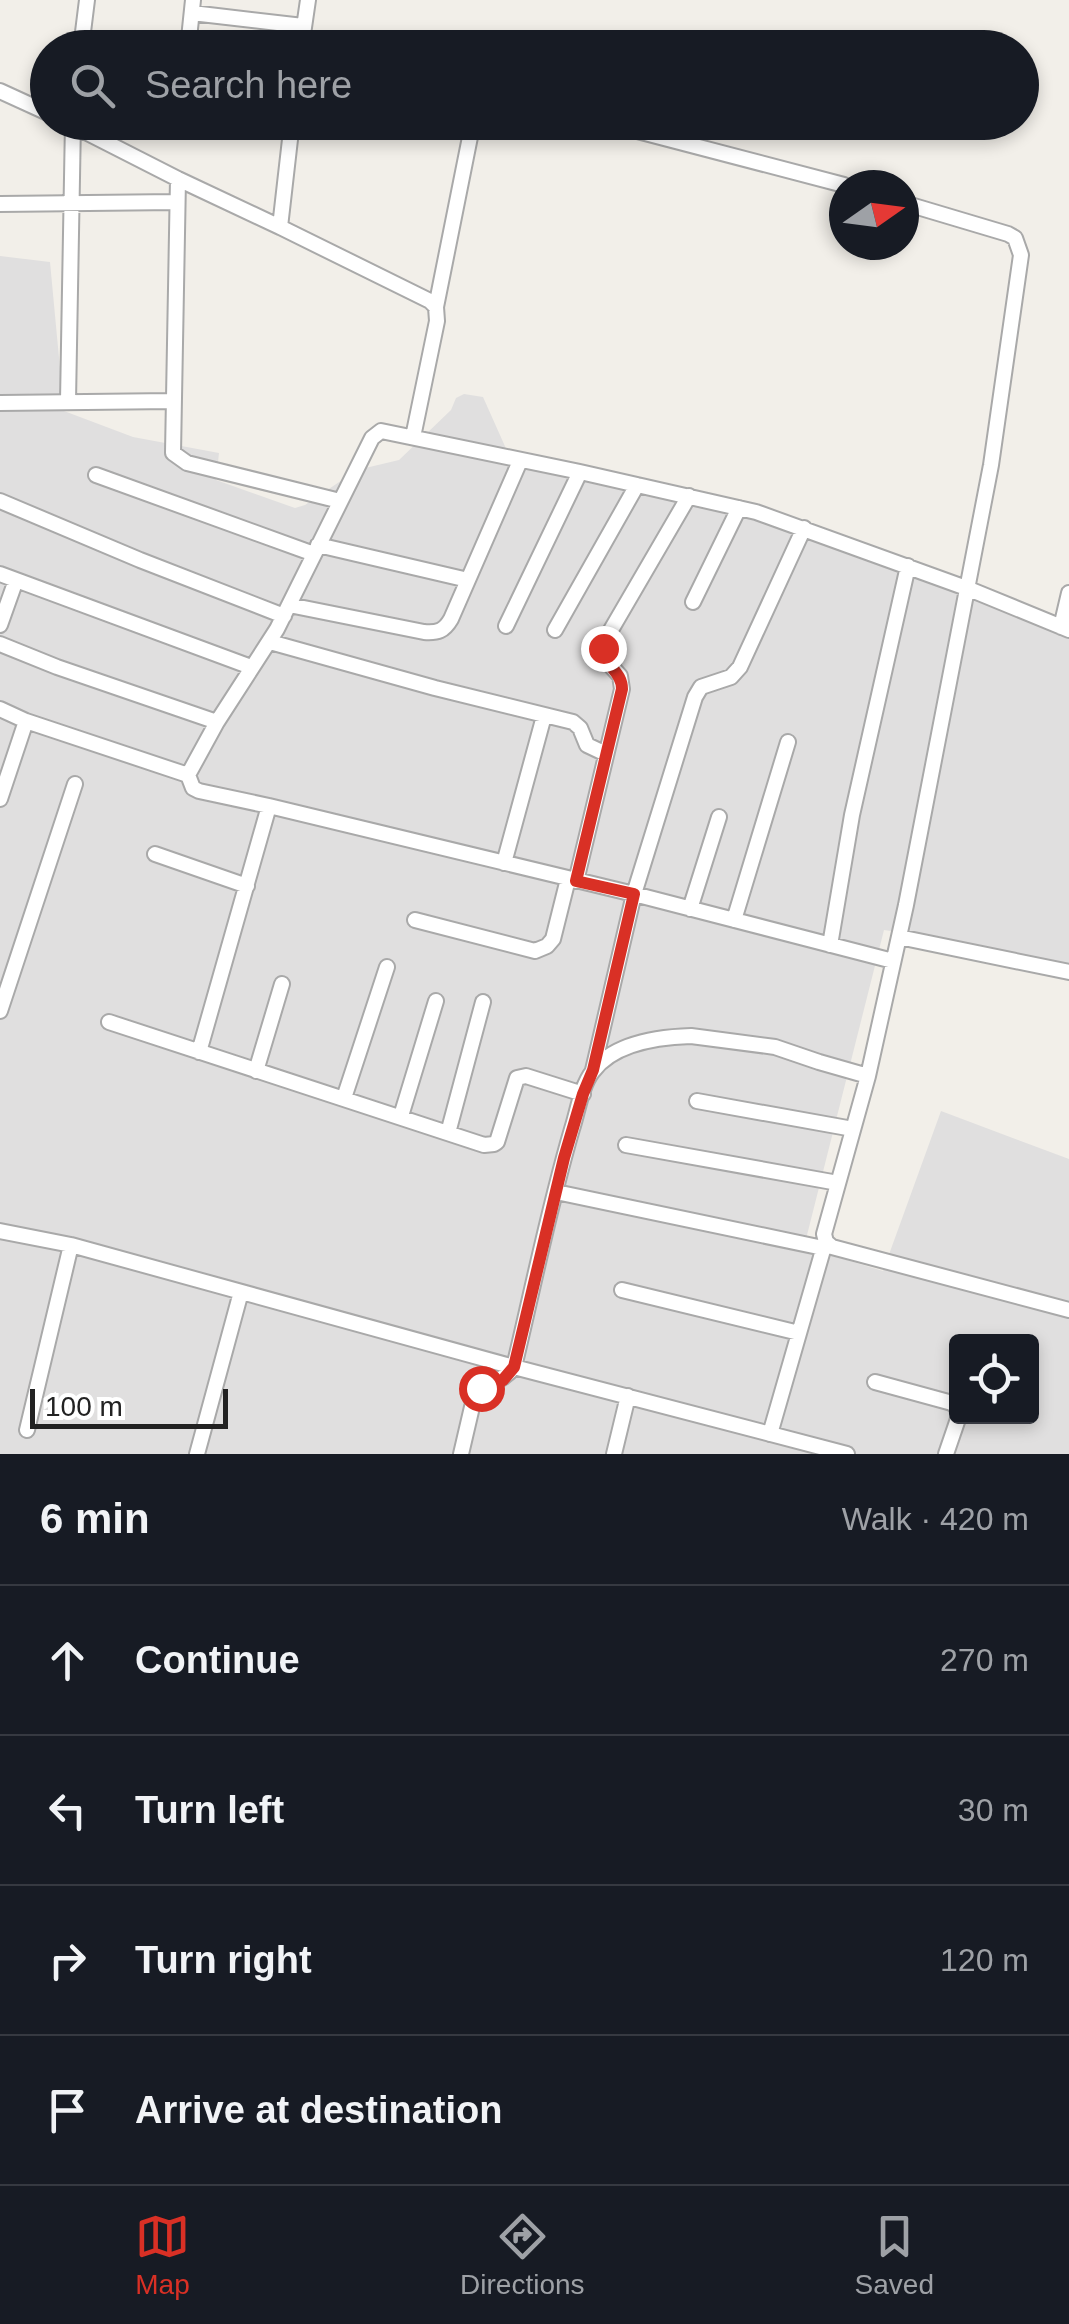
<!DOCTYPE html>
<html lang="en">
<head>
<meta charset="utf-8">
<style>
	body { margin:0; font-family:Helvetica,sans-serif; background:#20242c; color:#f1f3f6 }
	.controls { position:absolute; right:30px; bottom:30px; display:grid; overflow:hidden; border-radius:10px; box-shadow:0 5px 15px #0003 }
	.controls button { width:90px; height:90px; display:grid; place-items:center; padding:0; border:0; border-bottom:2px solid #363941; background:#171b24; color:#f1f3f6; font:50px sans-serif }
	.compass { position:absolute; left:829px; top:170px; width:90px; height:90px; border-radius:50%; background:#171b24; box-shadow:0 5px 15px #0003; rotate:76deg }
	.scale { position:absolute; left:30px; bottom:25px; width:198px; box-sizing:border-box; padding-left:10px; border:5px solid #222; border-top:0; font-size:28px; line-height:35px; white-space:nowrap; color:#222; -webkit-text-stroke:8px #fff; paint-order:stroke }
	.stop { position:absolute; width:30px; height:30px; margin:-22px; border:8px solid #d93025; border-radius:50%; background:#fff }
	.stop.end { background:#d93025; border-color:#fff; box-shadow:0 2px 10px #0008 }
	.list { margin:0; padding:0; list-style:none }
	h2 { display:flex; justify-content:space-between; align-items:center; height:130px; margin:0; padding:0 40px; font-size:42px }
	h2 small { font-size:32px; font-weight:400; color:#9ea1a6 }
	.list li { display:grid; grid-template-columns:65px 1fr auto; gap:30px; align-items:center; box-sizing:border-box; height:150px; padding:0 40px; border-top:2px solid #363941 }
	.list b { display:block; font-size:38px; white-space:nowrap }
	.list em { font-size:32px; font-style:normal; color:#9ea1a6 }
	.icon { flex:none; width:55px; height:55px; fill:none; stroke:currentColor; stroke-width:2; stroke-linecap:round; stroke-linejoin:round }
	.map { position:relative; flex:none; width:1069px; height:1454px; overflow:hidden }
	.search { position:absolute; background:#171b24; box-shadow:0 5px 15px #0003; left:30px; right:30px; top:30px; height:110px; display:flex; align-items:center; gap:25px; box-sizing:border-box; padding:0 35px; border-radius:55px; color:#9ea1a6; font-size:38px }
	.sheet { height:730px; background:#171b24 }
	nav { display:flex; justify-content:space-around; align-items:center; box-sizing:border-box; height:140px; border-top:2px solid #363941; background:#171b24; font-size:28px; color:#9ea1a6 }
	nav a { display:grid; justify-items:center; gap:5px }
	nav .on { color:#d93025 }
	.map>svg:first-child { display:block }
	.residential { fill:#e0dfdf; fill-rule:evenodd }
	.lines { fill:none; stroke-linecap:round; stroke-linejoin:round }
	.minor-casing { stroke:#a9a9a9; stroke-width:18 }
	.minor { stroke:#fff; stroke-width:14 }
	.route { stroke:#d93025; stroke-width:12 }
</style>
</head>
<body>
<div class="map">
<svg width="1069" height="1454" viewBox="0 0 1069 1454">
	<rect width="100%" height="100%" fill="#f2efe9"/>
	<path class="residential" d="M0 256 50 262 64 411 133 437 219 453 216 480 295 508 305 505 357 470 399 460 451 410 456 398 464 394 483 397 508 453 755 506 1069 627V966L940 938 884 930 804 1247 883 1271 941 1111 1069 1159V1454H0ZM956 1342H1032V1416H956Z"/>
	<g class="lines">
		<g class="minor-casing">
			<path id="minor" d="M192 13 303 26
				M81 48 87 0
				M188 48 193 0
				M301 48 308 0
				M0 91 48 113
				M292 122 280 227 430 301 436 307 437 321 413 437
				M603 122 844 185
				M68 123 178 179 280 227
				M178 179 173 453 187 463 340 501
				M904 203 1008 234 1015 238 1021 255 991 465 906 905 868 1076 824 1234 826 1242 832 1247 1069 1310
				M0 204 176 202
				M436 307 473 122
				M68 401 73 122
				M0 403 172 401
				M96 475 314 554
				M0 501 140 560 284 616
				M318 545 468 580
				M0 574 251 667
				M693 602 739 508
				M289 605 424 632C438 633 444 631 451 619L520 461
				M0 625 16 580
				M506 626 580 472
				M1061 627 1069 593
				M555 630 637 485
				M270 642 435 688 573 722 580 728 587 745 606 754
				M0 644 57 667 217 722
				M0 709 26 721 188 775
				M0 799 26 721
				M155 854 247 886
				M504 863 544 716
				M576 881 622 689 620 676 604 658V642L689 496
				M690 909 719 817
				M415 920 535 951 547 946 553 939 568 879
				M734 920 788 742
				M899 937 1069 972
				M830 945 852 815 908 566
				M893 961 634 894 269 806 199 791 193 788 188 775 217 722 277 629 372 438 381 431 580 472 756 512 969 589 1069 630
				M0 1011 75 784
				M109 1022 484 1145 494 1144 497 1142 517 1078 526 1076 583 1094
				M199 1052 269 806
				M593 1070 634 894 695 697 701 687 731 677 740 667 804 528
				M256 1071 282 984
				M344 1098 387 967
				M697 1101 853 1129
				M401 1116 436 1001
				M448 1133 483 1002
				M626 1145 838 1183
				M556 1192 823 1248
				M0 1231 71 1245 514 1367 847 1454
				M622 1290 799 1333
				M875 1382 952 1403 956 1407
				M27 1430 71 1245
				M770 1434 825 1243
				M197 1454 241 1292
				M461 1454 475 1394C487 1381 501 1384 514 1367 533 1288 549 1207 572 1129 578 1111 581 1086 593 1071 614 1043 659 1037 691 1036L775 1047 819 1062 868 1076
				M614 1454 628 1396
				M946 1454 959 1416"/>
		</g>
		<use href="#minor" class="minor"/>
	</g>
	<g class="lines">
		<path class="route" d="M481 1388 503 1380 514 1367 564 1158 583 1094 593 1070 634 894 576 881 622 689C622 671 604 666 603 648"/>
	</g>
</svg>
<div class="controls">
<button><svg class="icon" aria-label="locate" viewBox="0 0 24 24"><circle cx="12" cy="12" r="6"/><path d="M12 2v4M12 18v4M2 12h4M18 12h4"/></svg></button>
</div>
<svg class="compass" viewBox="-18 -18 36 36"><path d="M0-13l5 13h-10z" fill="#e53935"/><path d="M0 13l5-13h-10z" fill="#9ea1a6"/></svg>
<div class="scale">100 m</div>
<div class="stop" style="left:481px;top:1388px"></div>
<div class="stop end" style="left:603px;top:648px"></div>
<div class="search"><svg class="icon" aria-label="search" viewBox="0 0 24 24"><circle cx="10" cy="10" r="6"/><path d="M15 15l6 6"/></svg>Search here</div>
</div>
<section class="sheet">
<h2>6 min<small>Walk · 420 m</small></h2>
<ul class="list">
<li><svg class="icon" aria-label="ahead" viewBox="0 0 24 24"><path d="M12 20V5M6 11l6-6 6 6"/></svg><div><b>Continue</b></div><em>270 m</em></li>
<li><svg class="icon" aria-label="left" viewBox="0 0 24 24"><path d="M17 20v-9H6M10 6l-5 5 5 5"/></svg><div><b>Turn left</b></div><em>30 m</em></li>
<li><svg class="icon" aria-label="right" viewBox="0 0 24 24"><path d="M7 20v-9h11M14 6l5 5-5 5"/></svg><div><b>Turn right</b></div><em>120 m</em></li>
<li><svg class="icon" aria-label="arrive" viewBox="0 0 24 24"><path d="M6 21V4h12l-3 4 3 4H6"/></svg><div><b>Arrive at destination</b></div></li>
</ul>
</section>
<nav>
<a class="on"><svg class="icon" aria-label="map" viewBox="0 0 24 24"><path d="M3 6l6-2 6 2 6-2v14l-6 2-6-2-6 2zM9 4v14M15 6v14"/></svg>Map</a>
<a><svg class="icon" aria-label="directions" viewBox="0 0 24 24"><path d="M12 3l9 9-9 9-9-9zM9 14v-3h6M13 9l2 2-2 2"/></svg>Directions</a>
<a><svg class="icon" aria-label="saved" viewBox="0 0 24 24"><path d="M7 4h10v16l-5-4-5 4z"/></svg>Saved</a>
</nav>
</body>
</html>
